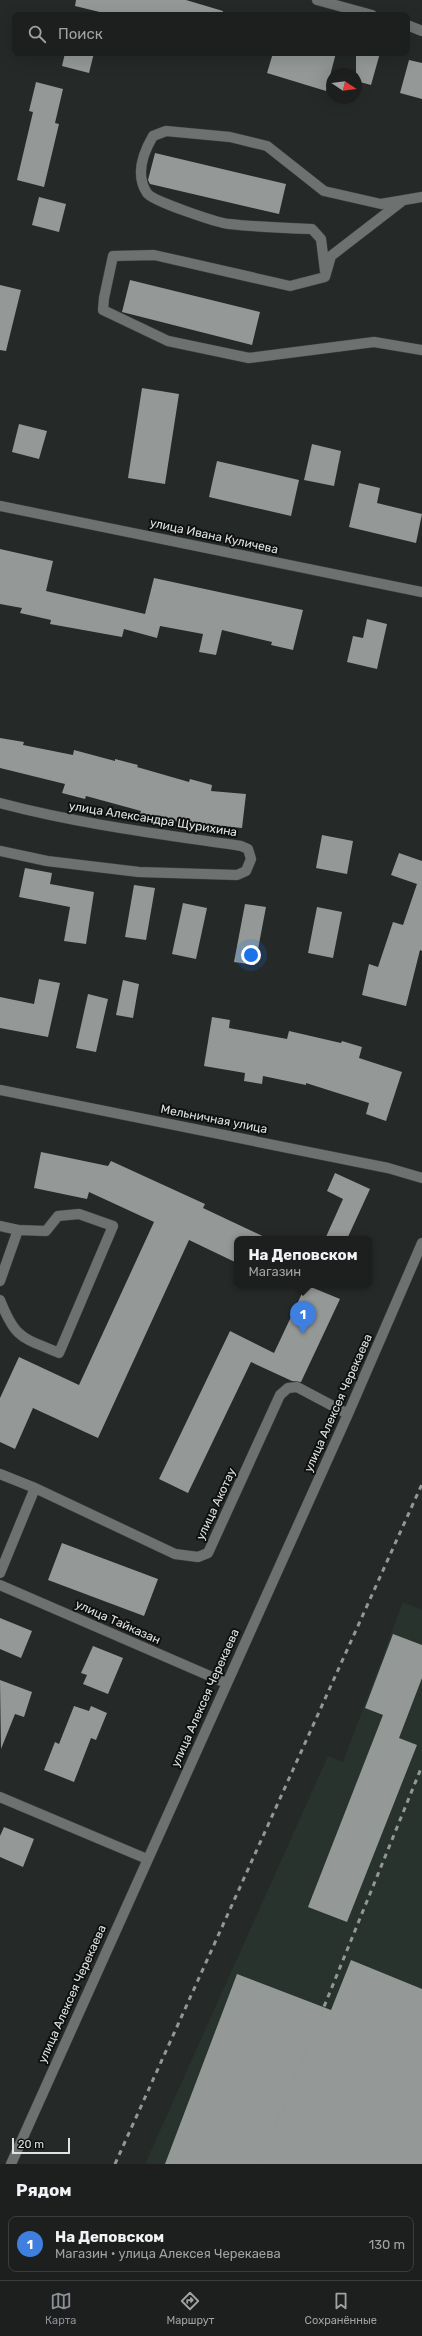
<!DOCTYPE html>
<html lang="ru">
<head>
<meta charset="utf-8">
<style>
	body { margin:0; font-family:Rubik,sans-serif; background:#292c2a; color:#f1f3f6 }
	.compass { position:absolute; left:326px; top:68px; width:36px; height:36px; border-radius:50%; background:#1c1f1d; box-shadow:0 4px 16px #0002; rotate:103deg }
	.scale { position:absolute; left:12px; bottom:10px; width:58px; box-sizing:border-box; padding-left:4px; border:2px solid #e0e3e2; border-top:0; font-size:11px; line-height:14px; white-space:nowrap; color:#e0e3e2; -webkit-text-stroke:3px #0f1110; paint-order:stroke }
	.you { position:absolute; left:251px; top:955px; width:14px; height:14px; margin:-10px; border:3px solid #fff; border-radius:50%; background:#1a73e8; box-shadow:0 0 0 6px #1a73e833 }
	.badge { display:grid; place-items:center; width:26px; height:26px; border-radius:50%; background:#8c9099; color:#fff; font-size:13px; font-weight:700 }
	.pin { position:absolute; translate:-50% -33px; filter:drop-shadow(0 1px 2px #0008) }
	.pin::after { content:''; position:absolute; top:21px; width:14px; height:12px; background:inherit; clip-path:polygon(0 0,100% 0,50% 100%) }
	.popup { position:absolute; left:234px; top:1236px; width:138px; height:52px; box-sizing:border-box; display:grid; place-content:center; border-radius:8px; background:#1c1f1d; filter:drop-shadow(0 1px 3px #0005); font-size:13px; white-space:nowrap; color:#a0a2a4 }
	.popup b { font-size:15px; color:#f1f3f6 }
	.popup::after { content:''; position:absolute; left:50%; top:100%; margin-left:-8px; border:8px solid transparent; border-top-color:#1c1f1d }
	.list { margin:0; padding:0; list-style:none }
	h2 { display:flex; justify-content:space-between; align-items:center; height:52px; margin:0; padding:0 16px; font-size:17px }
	h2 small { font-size:13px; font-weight:400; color:#a0a2a4 }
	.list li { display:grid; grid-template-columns:26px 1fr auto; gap:12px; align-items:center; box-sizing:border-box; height:56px; margin:0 8px 8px; padding:0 8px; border:1px solid #3a3d3b; border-radius:8px }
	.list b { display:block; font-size:15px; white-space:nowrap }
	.list p { margin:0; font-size:13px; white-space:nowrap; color:#a0a2a4 }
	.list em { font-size:13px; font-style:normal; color:#a0a2a4 }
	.icon { flex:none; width:22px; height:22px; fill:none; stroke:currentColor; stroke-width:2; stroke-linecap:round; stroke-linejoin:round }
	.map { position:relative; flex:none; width:422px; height:2164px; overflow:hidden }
	.search { position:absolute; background:#1c1f1d; box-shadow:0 4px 16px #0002; left:12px; right:12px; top:12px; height:44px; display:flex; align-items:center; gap:10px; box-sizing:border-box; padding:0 14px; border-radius:8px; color:#a0a2a4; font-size:15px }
	.sheet { height:116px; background:#1c1f1d }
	nav { display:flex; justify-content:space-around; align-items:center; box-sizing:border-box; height:56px; border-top:1px solid #3a3d3b; background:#1c1f1d; font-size:11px; color:#a0a2a4 }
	nav a { display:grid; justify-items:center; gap:2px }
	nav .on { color:#8c9099 }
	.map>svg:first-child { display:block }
	.built { fill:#28332e }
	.building { fill:#949997 }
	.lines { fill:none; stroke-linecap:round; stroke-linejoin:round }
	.minor-casing { stroke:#404442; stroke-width:11 }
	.minor { stroke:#6d7270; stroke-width:10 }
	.rail { stroke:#939795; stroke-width:3; stroke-dasharray:5 5; stroke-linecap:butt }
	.labels { text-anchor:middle; stroke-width:4; stroke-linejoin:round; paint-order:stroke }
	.street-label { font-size:12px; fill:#e0e3e2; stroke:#0f1110 }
</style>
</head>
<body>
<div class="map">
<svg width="422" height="2164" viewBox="0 0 422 2164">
	<rect width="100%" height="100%" fill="#252927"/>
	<path class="built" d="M403 1602 422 1610V2164H145L328 1756 343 1762Z"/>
	<path class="building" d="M76 0H186L223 11 222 15H112L75 6Z
		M65 53H94L89 73 62 66Z
		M273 53H336L326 91 267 73Z
		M356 53H380L371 85 356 81Z
		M409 60 422 63V99L400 93Z
		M36 82 63 89 55 123 59 124 44 187 17 180 33 112 29 111Z
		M155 153 286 184 279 214 150 184 148 180Z
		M39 197 66 204 59 232 32 225Z
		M130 280 260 312 252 345 122 312Z
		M0 285 21 290 6 351 0 350Z
		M142 388 179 394 165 484 128 478Z
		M19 424 47 431 39 459 12 452Z
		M312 444 341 451 334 486 304 480Z
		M217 461 299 480 291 516 209 497Z
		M359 483 380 488 377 503 422 514 416 543 349 527Z
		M0 549 53 561 46 591 145 614 154 578 303 610 293 650 271 645 272 642 222 630 216 655 199 652 203 634 160 626 157 638 124 629 122 637 50 624 51 620 20 613 22 608 0 604Z
		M367 619 387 624 377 669 347 662 353 636 363 638Z
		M0 738 24 742 23 745 73 755 74 750 115 761V759L138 765 137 767 189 782 190 779 212 785 211 791 246 794 242 828 202 824 201 828 164 818 163 820 140 814 141 811 86 796 85 799 62 793 65 784 0 768Z
		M322 835 353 841 347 874 316 868Z
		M399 853 422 861V951L420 950 406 1006 362 995 369 964 378 967 393 922 403 925 417 884 391 875Z
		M25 868 52 873 50 884 94 892 86 944 64 941 70 907 19 897Z
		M134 885 155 888 146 940 125 937Z
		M183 903 207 908 196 959 172 954Z
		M245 904 266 907 255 965 234 962Z
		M317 907 342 912 333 958 308 953Z
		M39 979 60 983 48 1037 0 1028V997L34 1004Z
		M123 980 139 984 133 1018 116 1015Z
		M88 994 108 999 96 1052 76 1048Z
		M212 1017 230 1020 229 1028 287 1039 289 1031 341 1043 342 1041 362 1047 359 1058 402 1072 386 1121 366 1114 369 1103 306 1083V1085L263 1076 262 1084 244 1081 245 1073 204 1066Z
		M41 1152 108 1166 111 1161 205 1204 203 1208 269 1239H237V1263L189 1240 98 1438 33 1408 15 1449 0 1442V1398L19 1357 79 1385 154 1222 89 1192 87 1199 34 1188Z
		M335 1173 370 1189 347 1239H325L343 1199 327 1191Z
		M306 1285 340 1299 301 1382 292 1381 251 1362 188 1493 159 1479 230 1331 274 1353Z
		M62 1543 158 1579 144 1616 48 1580Z
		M0 1618 32 1631 21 1658 0 1649Z
		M393 1634 422 1645V1678L399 1738 417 1745 347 1922 308 1907 383 1715 365 1708Z
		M93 1646 123 1658 108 1694 83 1684 87 1675 81 1673Z
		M0 1680 32 1692 24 1717 15 1714 1 1749Z
		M74 1706 89 1711 91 1706 107 1713 96 1740 91 1738 74 1782 44 1770 55 1742 59 1744Z
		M4 1827 34 1839 23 1867 0 1857V1836Z
		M351 1960 422 1989V2164H165L237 1974 331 2010Z"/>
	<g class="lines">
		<g class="minor-casing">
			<path id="minor" d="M317 0 372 15
				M407 25 422 31
				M401 202 331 256 325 277 290 286 154 255 113 256 104 298 103 310 168 341 249 358 374 342 422 350
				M325 271 321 239 312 229C285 228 257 227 229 224 218 223 152 201 147 193 135 175 143 153 153 136L166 131 230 137 267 146 324 191 381 204 422 197
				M0 506 422 592
				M0 803C79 824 160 834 241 846L248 849 251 859 246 871 237 875 139 872 47 861 0 851
				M0 1090 388 1168 422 1178
				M0 1226 18 1230 46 1231 58 1216 79 1214 113 1226 59 1353C22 1337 16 1340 0 1300
				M0 1281 18 1230
				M0 1474 35 1488 175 1554 198 1557 208 1553 280 1395 288 1388 297 1387 348 1414
				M0 1573 35 1488
				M0 1585 226 1683
				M0 1797 147 1859
				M11 2164 348 1414 422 1243"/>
		</g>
		<use href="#minor" class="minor"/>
		<path class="rail" d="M115 2164 422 1484
			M260 2164 422 1766"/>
	</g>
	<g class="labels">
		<g class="street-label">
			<text transform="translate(214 536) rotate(12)" y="4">улица Ивана Куличева</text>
			<text transform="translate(153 819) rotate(9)" y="4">улица Александра Щурихина</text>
			<text transform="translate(214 1119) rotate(11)" y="4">Мельничная улица</text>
			<text transform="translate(338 1403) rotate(-66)" y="4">улица Алексея Черекаева</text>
			<text transform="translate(216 1504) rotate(-65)" y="4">улица Акотау</text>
			<text transform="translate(118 1622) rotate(24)" y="4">улица Тайказан</text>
			<text transform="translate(205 1698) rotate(-66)" y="4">улица Алексея Черекаева</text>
			<text transform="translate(72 1994) rotate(-66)" y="4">улица Алексея Черекаева</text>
		</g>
	</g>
</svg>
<svg class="compass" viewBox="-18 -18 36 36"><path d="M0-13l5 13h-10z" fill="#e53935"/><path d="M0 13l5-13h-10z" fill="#a0a2a4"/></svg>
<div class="scale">20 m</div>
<div class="you"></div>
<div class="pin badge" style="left:303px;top:1334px;background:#3f7fe0">1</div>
<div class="popup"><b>На Деповском</b>Магазин</div>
<div class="search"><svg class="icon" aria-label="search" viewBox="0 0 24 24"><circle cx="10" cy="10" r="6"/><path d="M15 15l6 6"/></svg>Поиск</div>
</div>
<section class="sheet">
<h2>Рядом<small></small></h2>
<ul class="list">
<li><span class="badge" style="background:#3f7fe0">1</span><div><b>На Деповском</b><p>Магазин · улица Алексея Черекаева</p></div><em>130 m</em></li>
</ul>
</section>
<nav>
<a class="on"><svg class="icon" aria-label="map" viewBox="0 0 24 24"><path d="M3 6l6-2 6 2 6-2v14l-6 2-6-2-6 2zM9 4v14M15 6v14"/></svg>Карта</a>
<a><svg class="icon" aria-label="directions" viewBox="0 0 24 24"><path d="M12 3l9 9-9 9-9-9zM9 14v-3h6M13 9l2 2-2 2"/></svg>Маршрут</a>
<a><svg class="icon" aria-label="saved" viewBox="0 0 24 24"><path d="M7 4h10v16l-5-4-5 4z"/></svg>Сохранённые</a>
</nav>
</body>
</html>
